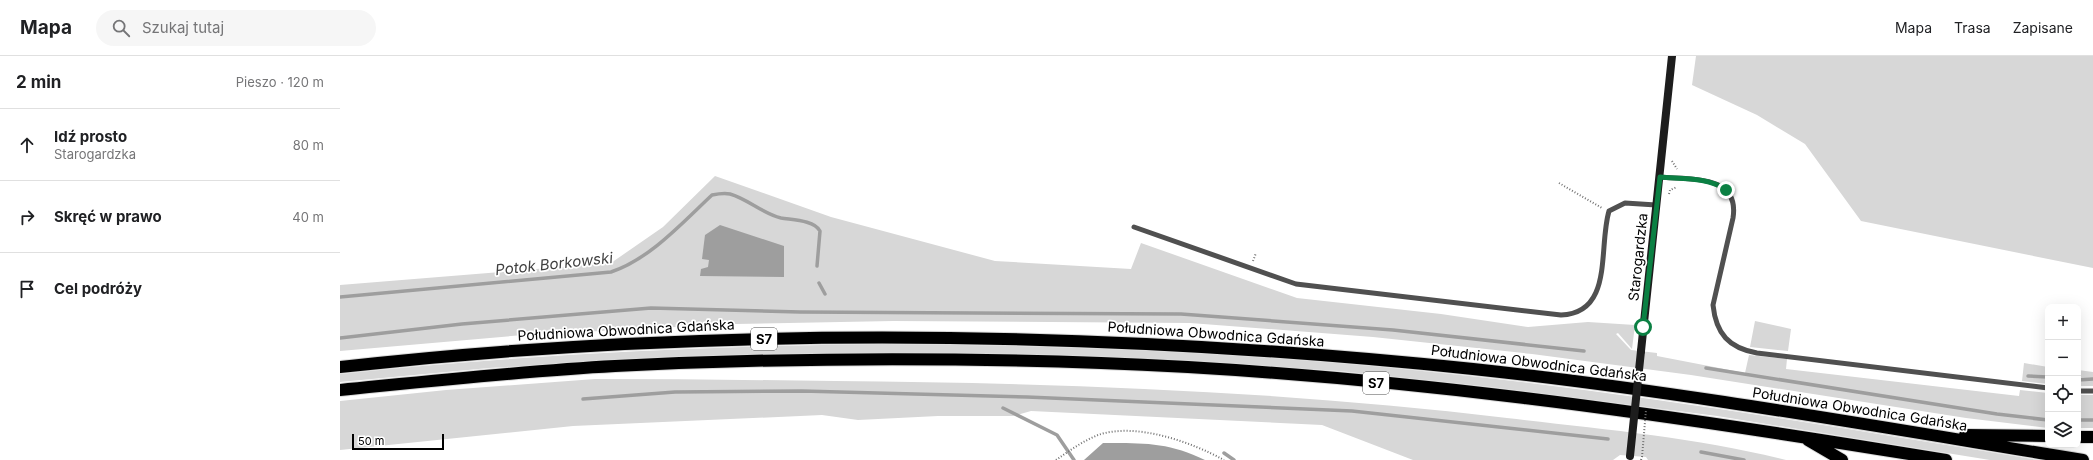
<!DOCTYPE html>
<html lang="pl">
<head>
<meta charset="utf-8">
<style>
	body { margin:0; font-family:Inter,sans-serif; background:#f6f6f6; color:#202124 }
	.controls { position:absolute; right:12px; bottom:12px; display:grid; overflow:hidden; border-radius:8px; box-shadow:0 4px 16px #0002 }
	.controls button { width:36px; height:36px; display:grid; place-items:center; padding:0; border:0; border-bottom:1px solid #e0e0e0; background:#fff; color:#202124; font:20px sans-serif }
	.scale { position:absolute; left:12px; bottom:10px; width:92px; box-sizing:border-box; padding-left:4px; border:2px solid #000; border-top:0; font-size:11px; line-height:14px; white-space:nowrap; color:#000; -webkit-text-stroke:3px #fff; paint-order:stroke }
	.stop { position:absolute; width:12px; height:12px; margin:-9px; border:3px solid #0b8043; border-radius:50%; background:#fff }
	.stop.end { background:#0b8043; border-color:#fff; box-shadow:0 1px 4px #0008 }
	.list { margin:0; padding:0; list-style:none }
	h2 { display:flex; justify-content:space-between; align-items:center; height:52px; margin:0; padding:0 16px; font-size:17px }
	h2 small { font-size:13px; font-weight:400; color:#757577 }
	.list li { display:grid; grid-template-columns:26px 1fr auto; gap:12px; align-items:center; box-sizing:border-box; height:72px; padding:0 16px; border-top:1px solid #e0e0e0 }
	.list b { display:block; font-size:15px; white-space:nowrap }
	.list p { margin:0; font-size:13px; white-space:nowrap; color:#757577 }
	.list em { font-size:13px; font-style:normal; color:#757577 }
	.icon { flex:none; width:22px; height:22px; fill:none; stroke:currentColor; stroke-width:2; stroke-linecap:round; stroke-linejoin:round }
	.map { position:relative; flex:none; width:1753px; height:404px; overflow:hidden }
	header { display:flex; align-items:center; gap:24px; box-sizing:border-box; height:56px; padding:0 20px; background:#fff; border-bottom:1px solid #e0e0e0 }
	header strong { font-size:19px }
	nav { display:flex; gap:22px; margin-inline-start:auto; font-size:14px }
	.search { width:280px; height:36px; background:#f6f6f6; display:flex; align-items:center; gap:10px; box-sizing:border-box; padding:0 14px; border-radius:22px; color:#757577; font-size:15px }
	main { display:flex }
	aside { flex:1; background:#fff }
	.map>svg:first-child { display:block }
	.green { fill:#d7d7d7 }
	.water { fill:#9e9e9e }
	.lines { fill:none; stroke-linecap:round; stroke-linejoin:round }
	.stream { stroke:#9e9e9e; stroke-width:3.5 }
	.highway-casing { stroke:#dbdbdb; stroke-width:14 }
	.path { stroke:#727272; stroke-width:2; stroke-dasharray:1 2; stroke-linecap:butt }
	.lane { stroke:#505050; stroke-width:5 }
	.secondary { stroke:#1d1d1d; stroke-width:8 }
	.highway { stroke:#000; stroke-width:12 }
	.path-bridge { stroke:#727272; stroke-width:2; stroke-dasharray:1 2; stroke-linecap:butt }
	.secondary-bridge { stroke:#1d1d1d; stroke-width:8 }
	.route { stroke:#0b8043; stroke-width:5 }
	.labels { text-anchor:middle; stroke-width:3.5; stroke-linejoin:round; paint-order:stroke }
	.shield { fill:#fff; stroke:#4c4c4c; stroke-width:1 }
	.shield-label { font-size:13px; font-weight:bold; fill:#000 }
	.street-label { font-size:14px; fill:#000; stroke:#fff }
	.water-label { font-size:15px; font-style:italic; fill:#3f3f3f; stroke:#fff }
</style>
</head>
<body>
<header>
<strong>Mapa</strong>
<div class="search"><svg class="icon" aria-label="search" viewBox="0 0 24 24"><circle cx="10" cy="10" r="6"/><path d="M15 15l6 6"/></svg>Szukaj tutaj</div>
<nav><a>Mapa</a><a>Trasa</a><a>Zapisane</a></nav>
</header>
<main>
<aside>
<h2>2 min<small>Pieszo · 120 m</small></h2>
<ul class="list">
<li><svg class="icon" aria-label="ahead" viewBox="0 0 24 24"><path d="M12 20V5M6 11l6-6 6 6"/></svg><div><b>Idź prosto</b><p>Starogardzka</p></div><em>80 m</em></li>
<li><svg class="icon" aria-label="right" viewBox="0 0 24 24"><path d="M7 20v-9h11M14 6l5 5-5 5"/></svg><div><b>Skręć w prawo</b></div><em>40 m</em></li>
<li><svg class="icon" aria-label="arrive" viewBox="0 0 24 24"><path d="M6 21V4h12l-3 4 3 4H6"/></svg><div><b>Cel podróży</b></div></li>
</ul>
</aside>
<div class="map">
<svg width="1753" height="404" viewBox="0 0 1753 404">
	<rect width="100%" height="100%" fill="#fff"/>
	<path class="green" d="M1356 0H1753V212L1521 165 1465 88 1417 59 1352 29Z
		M375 120 491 161 655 205 791 213 801 187 957 242 1101 258 1188 271 1248 266 1295 269 1292 293 1278 277 1276 278 1291 294 1317 297V300L1405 317 1409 299 1447 303 1446 313 1679 340 1680 334 1708 337V372L1626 362 1351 319 1192 298 1033 281 850 267 553 265 395 268 183 279 0 295V229L271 207 323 171Z
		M1415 265 1451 273 1448 295 1410 291Z
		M542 288C720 289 896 296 1073 314 1283 335 1490 370 1698 404H1650L1377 360 1151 331 999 315 771 301 619 297 391 299 149 312 0 326V318C180 299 361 290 542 288Z
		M1684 307 1708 311V328L1682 325Z
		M1738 314 1753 316V330H1738Z
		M255 323C335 323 415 324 495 325 720 327 944 335 1167 362 1260 373 1355 381 1446 404H1308L1306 401 1280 399 1273 404H1073L982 369 691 355 673 360H598L518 364 482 359 233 370 0 394V345L106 334Z
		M1738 339H1753V372H1738Z"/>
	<path class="water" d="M380 169 444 190V221L360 220 361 213 368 211 369 204 362 203 365 179Z
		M763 387C801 387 829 386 865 404H744Z"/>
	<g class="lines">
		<path class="stream" d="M479 227 485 238
			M0 241 271 216C310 203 342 167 372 139 377 138 385 137 390 138 408 143 423 158 441 162 452 164 474 164 480 175L477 210
			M0 282 122 268 311 252 460 256 841 258 1053 274 1244 295
			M1366 312 1657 358 1708 364
			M1688 320 1708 321
			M1738 324 1753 323
			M243 343 335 336 462 335 687 341 1012 355 1268 383
			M663 352 717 379 734 404
			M1738 364H1753
			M1361 396 1404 404
			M884 397 894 404"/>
		<g class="highway-casing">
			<path id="highway" d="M0 311C376 269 757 274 1133 313 1338 335 1540 371 1743 404
				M0 334C91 325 183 315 275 310 436 302 599 301 761 307 1044 317 1326 358 1606 404
				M1625 379 1708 380
				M1738 381H1753
				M1468 384 1502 404"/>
		</g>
		<path class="path" d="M1332 105 1337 113
			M1219 127 1262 152
			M1329 138 1330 134 1337 131
			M913 205 916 197
			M716 404C729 395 743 385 758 379 796 366 851 386 884 404
			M1301 404 1302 401"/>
		<path class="lane" d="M1320 121C1350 124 1400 118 1393 162L1373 249C1376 278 1389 292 1417 297L1708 332
			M794 171 956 228 1221 259C1274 257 1258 192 1269 155L1285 147 1316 149
			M1738 335H1753"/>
		<path class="secondary" d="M1301 295 1332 0"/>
		<use href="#highway" class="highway"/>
		<path class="path-bridge" d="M1302 401 1306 354"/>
		<path class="secondary-bridge" d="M1290 400 1301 295"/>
	</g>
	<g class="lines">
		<path class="route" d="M1303 271 1320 121C1341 123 1369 121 1386 134"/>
	</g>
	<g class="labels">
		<g class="shield">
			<rect x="411" y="272" width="26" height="22" rx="3"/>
			<rect x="1023" y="316" width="26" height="22" rx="3"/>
		</g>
		<g class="shield-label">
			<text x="424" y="288">S7</text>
			<text x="1036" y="332">S7</text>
		</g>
		<g class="street-label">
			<text transform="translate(1298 201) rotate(-84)" y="5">Starogardzka</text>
			<text transform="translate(286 274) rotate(-3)" y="5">Południowa Obwodnica Gdańska</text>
			<text transform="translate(876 278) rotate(4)" y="5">Południowa Obwodnica Gdańska</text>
			<text transform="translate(1199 307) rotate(7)" y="5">Południowa Obwodnica Gdańska</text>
			<text transform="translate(1520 353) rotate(9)" y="5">Południowa Obwodnica Gdańska</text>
		</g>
		<g class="water-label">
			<text transform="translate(214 208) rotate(-6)" y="5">Potok Borkowski</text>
		</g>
	</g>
</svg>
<div class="controls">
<button>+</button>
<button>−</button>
<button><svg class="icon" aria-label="locate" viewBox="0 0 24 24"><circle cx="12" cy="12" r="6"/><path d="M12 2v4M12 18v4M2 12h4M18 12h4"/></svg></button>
<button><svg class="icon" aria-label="layers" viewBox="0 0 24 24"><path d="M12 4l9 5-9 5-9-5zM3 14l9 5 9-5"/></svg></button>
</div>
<div class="scale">50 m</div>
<div class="stop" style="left:1303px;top:271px"></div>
<div class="stop end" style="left:1386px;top:134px"></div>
</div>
</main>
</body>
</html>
